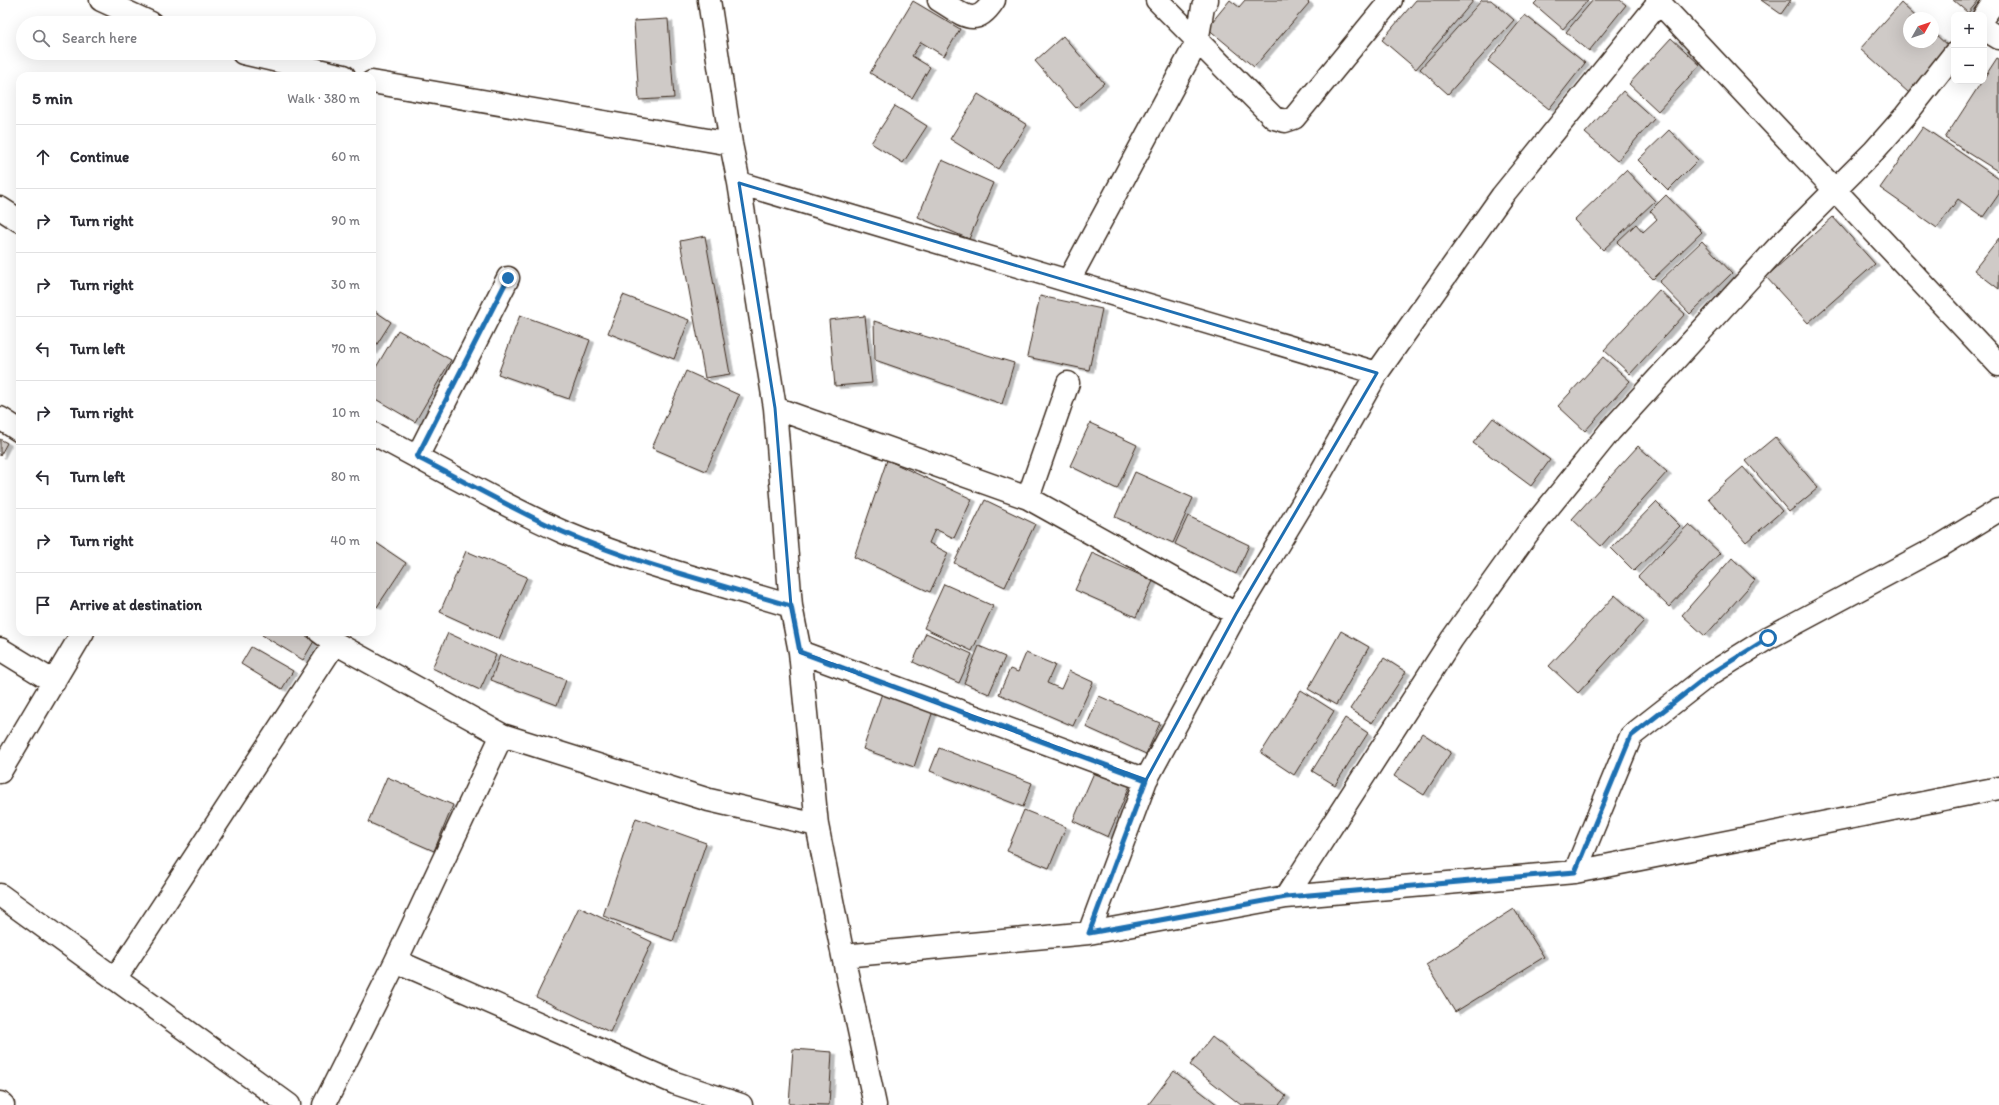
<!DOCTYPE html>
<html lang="en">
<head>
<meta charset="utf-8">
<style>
	body { margin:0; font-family:Itim,sans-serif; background:#f7f7f7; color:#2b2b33 }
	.controls { position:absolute; right:12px; top:12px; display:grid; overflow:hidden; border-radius:8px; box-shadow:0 4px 16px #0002 }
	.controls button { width:36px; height:36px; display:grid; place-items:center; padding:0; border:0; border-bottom:1px solid #e1e1e2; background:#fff; color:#2b2b33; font:20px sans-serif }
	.compass { position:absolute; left:1903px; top:12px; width:36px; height:36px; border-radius:50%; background:#fff; box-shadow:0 4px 16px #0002; rotate:50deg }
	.stop { position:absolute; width:12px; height:12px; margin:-9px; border:3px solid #1f6fb2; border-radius:50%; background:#fff }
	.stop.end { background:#1f6fb2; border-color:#fff; box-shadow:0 1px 4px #0008 }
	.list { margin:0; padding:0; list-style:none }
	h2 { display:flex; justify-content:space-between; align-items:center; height:52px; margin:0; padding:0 16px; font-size:17px }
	h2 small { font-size:13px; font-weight:400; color:#7c7c81 }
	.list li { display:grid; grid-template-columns:26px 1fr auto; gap:12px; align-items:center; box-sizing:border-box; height:64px; padding:0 16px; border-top:1px solid #e1e1e2 }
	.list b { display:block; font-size:15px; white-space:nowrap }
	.list em { font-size:13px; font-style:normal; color:#7c7c81 }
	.icon { flex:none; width:22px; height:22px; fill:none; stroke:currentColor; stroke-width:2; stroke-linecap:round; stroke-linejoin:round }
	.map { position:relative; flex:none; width:1999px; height:1105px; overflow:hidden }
	.search { position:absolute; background:#fff; box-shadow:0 4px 16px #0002; left:16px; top:16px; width:360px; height:44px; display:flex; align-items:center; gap:10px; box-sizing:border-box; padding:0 14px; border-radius:22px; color:#7c7c81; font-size:15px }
	.panel { position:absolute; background:#fff; box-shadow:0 4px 16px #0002; left:16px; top:72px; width:360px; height:564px; border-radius:12px }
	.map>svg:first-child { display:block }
	.building { fill:#cfcac7; stroke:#3b2a1e; filter:url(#shadow) }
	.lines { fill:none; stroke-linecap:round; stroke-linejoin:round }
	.minor-casing { stroke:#3b2a1e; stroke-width:25 }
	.minor { stroke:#fff; stroke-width:22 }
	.route { stroke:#1f6fb2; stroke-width:5 }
	.marked { fill:none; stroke:#1f6fb2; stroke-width:3; stroke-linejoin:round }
</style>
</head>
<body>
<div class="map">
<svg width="1999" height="1105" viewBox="0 0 1999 1105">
	<defs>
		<filter id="shadow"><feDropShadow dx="4.5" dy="2.5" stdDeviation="0" flood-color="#0004"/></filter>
	</defs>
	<rect width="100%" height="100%" fill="#fff"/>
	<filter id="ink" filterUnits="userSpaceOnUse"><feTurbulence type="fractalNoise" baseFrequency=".025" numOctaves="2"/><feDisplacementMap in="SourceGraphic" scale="8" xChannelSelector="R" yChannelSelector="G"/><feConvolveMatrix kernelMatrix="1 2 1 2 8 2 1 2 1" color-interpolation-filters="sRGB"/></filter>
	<g filter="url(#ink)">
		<path class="building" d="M1230 0 1239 7 1245 0H1306L1309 3 1254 67 1207 28Z
			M1416 0H1474L1416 69 1382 40Z
			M1482 0H1491L1514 20 1448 94 1420 69Z
			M1538 0H1588L1563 29 1534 4Z
			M1593 0H1620L1626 5 1589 51 1566 32Z
			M1761 0H1791L1781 14Z
			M1953 0H1979L1968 13Z
			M913 1 960 29 944 56 921 42 912 56 930 67 912 98 870 73Z
			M1901 3 1917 18H1909V42H1933V32L1950 48 1909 93 1860 49Z
			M1525 15 1585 63 1549 109 1488 61Z
			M668 19 674 98 639 100 634 21Z
			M1063 36 1104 83 1076 108 1035 61Z
			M1671 38 1700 65 1658 111 1629 84Z
			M1997 58 1999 59V172L1945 138Z
			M1623 91 1654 119 1617 161 1585 133Z
			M978 94 1027 125 998 169 950 139Z
			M895 106 927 126 903 163 871 143Z
			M1923 127 1999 179V194L1983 217 1958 199 1937 228 1880 188Z
			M1669 130 1698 160 1668 190 1638 160Z
			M942 160 993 183 969 239 918 217Z
			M1626 170 1655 201 1603 250 1574 220Z
			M1666 195 1702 232 1653 279 1617 242 1636 224 1643 232 1657 219 1650 211Z
			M1833 217 1875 264 1808 323 1766 277Z
			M705 236 730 374 705 378 680 241Z
			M1999 238V289L1974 270Z
			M1702 241 1732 273 1690 314 1659 282Z
			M1659 290 1685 314 1630 374 1604 350Z
			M623 295 689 320 674 359 608 333Z
			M1040 296 1102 309 1089 370 1027 357Z
			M372 309 391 322 372 352Z
			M520 315 590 340 569 399 498 374Z
			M865 316 872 383 835 386 829 320Z
			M874 321 1014 363 1002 404 875 360Z
			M398 330 451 360 415 422 372 397V374Z
			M1603 357 1630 381 1585 431 1558 406Z
			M686 371 739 395 706 471 652 448Z
			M1493 418 1550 460 1531 486 1473 443Z
			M1090 423 1137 445 1117 489 1070 466Z
			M1775 437 1818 488 1789 512 1746 461Z
			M0 439 7 443 0 456Z
			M1638 446 1667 472 1601 546 1572 519Z
			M887 460 972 499 954 538 935 529 929 543 948 553 930 592 854 557Z
			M1743 467 1782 511 1746 542 1708 498Z
			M1135 472 1193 498 1173 543 1115 517Z
			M985 500 1035 524 1005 587 954 563Z
			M1656 502 1680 526 1634 571 1611 548Z
			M1188 516 1249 545 1236 574 1175 544Z
			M1689 524 1720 553 1669 607 1638 577Z
			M372 540 406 563 377 607 372 604Z
			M466 551 527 577 499 639 440 612Z
			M1092 553 1153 581 1136 617 1075 590Z
			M1732 558 1755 580 1705 636 1682 615Z
			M944 584 993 606 972 651 924 628Z
			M1615 595 1644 621 1578 693 1549 666Z
			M1341 631 1369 647 1336 705 1308 689Z
			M263 632H300L314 641 303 660 262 635Z
			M448 633 496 655 480 690 432 668Z
			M926 633 972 654 959 683 913 662Z
			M979 646 1005 657 989 694 964 683Z
			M251 647 293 671 282 689 241 664Z
			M1026 653 1055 665 1047 683 1061 689 1069 671 1093 682 1073 726 999 694 1010 669 1018 672Z
			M500 655 566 680 557 705 491 680Z
			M1384 658 1406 672 1372 723 1350 709Z
			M883 690 934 708 914 767 863 749Z
			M1301 690 1334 711 1294 775 1261 753Z
			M1099 696 1160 723 1146 754 1086 727Z
			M1345 718 1368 733 1335 785 1312 771Z
			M1422 733 1451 752 1424 795 1394 776Z
			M939 748 1032 783 1023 807 930 771Z
			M1096 768 1131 783 1108 837 1073 821Z
			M387 777 453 805 434 851 368 822Z
			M1024 810 1066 827 1049 868 1007 851Z
			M636 818 706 843 673 941 603 916Z
			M579 907 652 942 610 1032 536 997Z
			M1514 909 1544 957 1455 1012 1426 965Z
			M1212 1037 1286 1096 1279 1105H1241L1190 1065Z
			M793 1049 832 1052 829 1105 789 1104Z
			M1174 1071 1218 1105H1148Z"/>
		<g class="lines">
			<g class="minor-casing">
				<path id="minor" d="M101 0 151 23
					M709 0 731 144 739 183 775 408 791 606 800 652 817 825 843 956 875 1105
					M939 0C963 14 975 30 994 0
					M1157 0 1274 118 1285 121 1294 118 1391 0
					M1657 0 1999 365
					M1984 16 1996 0
					M1984 29 1999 38
					M243 53 344 76
					M372 82 731 144
					M739 183 1377 373
					M0 208 20 221
					M1069 280 1197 42 1203 7 1207 0
					M775 408 1028 498 1236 614
					M0 418 20 431
					M372 433C435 466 498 503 563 532 636 563 715 583 791 606
					M417 457 508 278
					M1028 498 1068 383
					M320 632 335 643 502 735 709 800 817 825
					M0 649 54 682
					M800 652 1146 780
					M0 772 83 632
					M1575 872 1631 736 1709 675 1768 638 1940 546 1999 510
					M0 895 289 1105
					M1286 897 1452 639 1527 534 1610 431 1778 247 1874 151 1905 116 1954 54
					M1089 933 1146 780 1236 614 1312 488 1377 373 1502 196 1661 0
					M843 956 1089 933 1286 897 1575 872 1999 788
					M396 961 675 1083 741 1105
					M115 979 335 643
					M0 1103 3 1105
					M324 1105 396 961 502 735"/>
			</g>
			<use href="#minor" class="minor"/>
		</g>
	</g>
	<g class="lines" filter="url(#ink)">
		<path class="route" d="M508 278 417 457C465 482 513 509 563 532 636 564 715 583 791 606L800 652 1146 780 1089 933 1286 897 1575 872 1631 736 1709 675 1768 638"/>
	</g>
	<path class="marked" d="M739 183 1377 373 1236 614 1146 780 800 652 791 606 775 408Z"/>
</svg>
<div class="controls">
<button>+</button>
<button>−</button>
</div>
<svg class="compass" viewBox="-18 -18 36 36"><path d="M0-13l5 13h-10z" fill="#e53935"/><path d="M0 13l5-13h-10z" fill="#7c7c81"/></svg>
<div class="stop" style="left:1768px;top:638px"></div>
<div class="stop end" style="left:508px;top:278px"></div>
<div class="search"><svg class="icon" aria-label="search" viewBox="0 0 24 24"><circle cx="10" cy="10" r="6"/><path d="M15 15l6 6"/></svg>Search here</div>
<section class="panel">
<h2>5 min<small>Walk · 380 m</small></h2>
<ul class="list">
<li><svg class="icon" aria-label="ahead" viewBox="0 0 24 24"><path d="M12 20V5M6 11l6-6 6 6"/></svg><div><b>Continue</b></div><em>60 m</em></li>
<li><svg class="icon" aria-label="right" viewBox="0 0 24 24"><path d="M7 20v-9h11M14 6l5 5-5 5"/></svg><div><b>Turn right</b></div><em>90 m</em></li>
<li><svg class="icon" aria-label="right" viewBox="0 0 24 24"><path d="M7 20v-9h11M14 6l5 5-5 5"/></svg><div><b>Turn right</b></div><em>30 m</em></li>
<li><svg class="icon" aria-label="left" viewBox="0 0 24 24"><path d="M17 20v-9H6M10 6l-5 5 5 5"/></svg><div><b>Turn left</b></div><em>70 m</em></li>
<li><svg class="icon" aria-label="right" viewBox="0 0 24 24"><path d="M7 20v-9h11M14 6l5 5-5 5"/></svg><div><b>Turn right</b></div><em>10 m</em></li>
<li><svg class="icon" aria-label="left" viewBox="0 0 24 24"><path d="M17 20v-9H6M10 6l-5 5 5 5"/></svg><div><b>Turn left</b></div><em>80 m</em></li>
<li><svg class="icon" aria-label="right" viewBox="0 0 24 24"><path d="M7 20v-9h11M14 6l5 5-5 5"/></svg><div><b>Turn right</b></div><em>40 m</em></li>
<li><svg class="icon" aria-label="arrive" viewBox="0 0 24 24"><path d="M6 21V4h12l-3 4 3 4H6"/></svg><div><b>Arrive at destination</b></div></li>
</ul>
</section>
</div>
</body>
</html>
